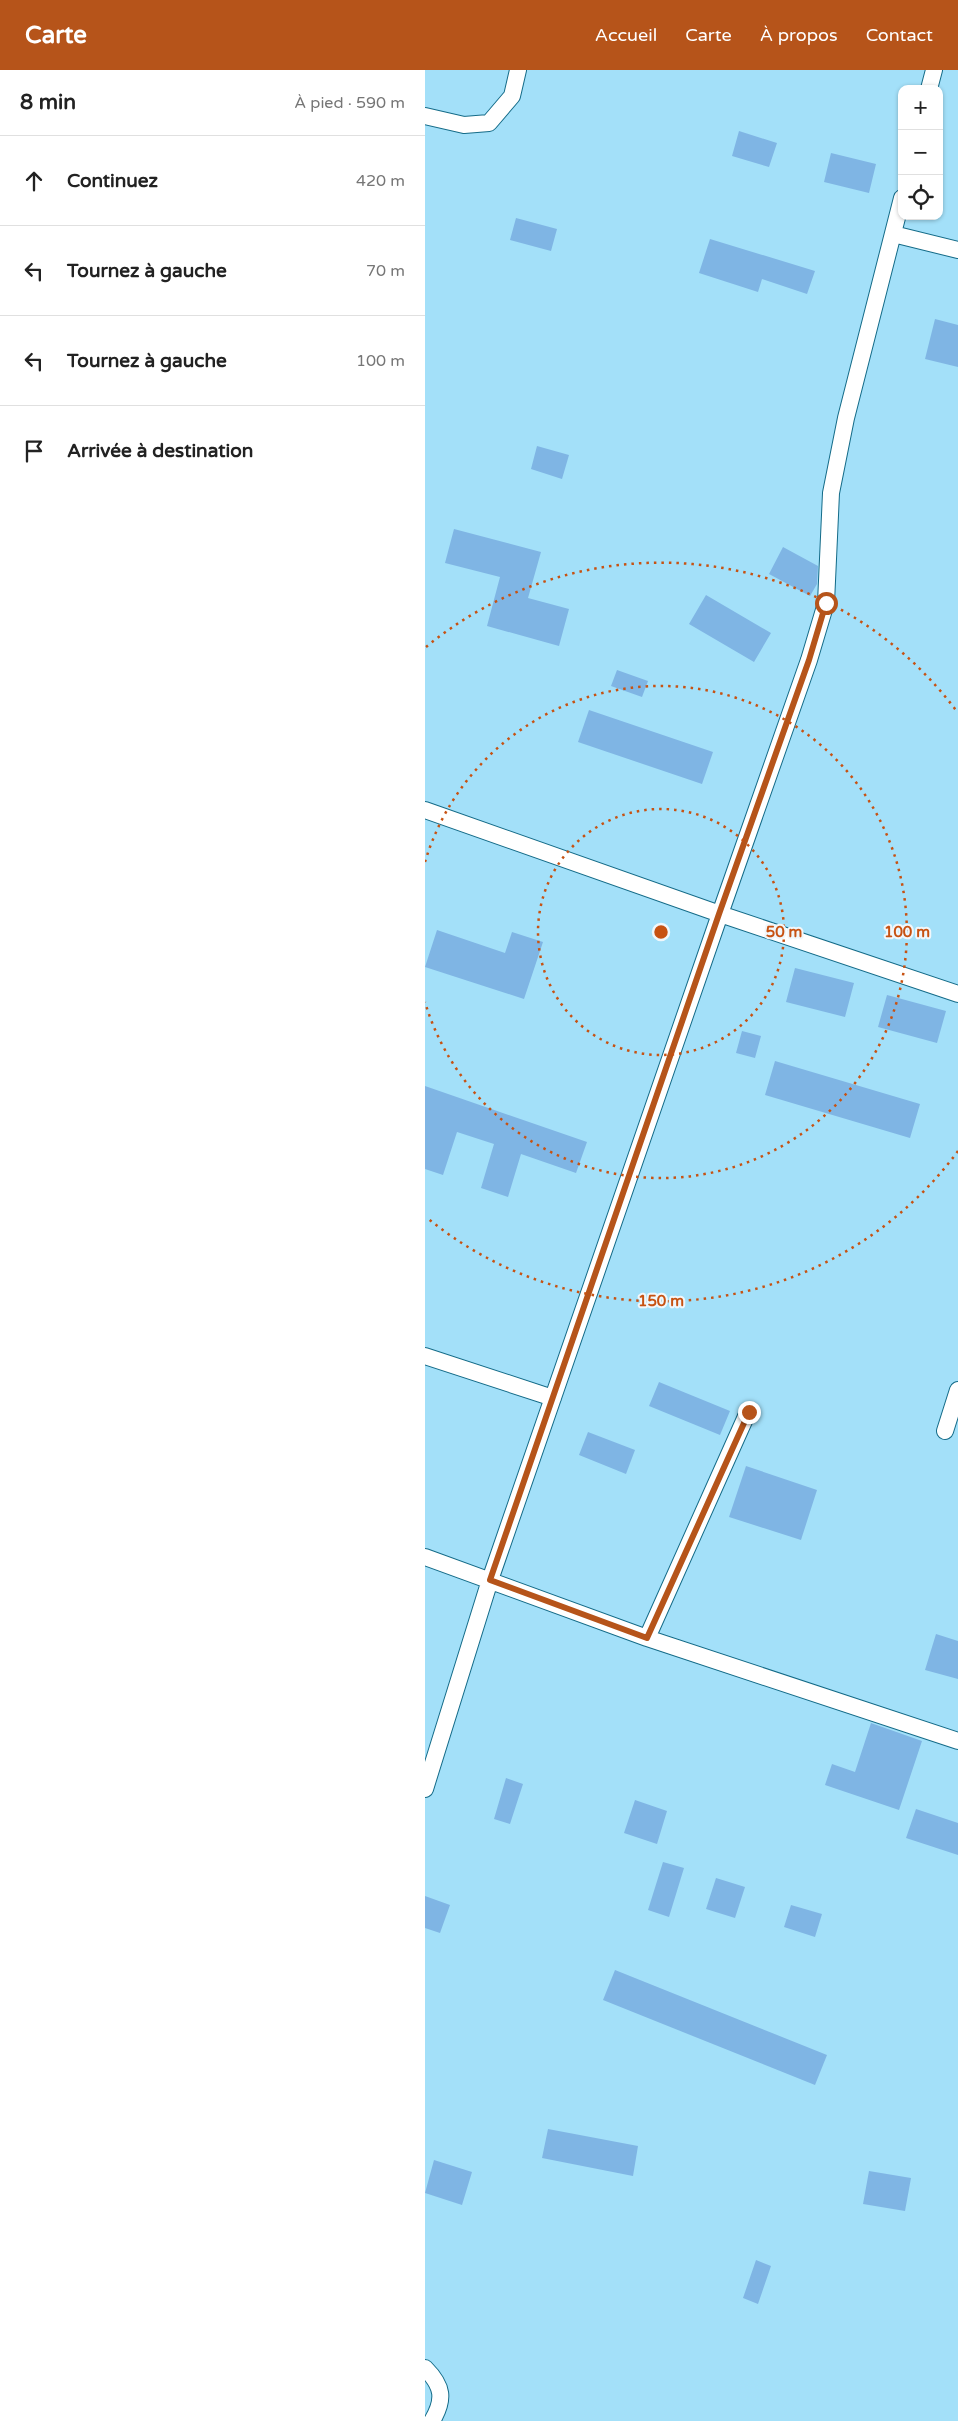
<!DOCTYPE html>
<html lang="fr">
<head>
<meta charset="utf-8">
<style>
	body { margin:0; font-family:"Varela Round",sans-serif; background:#f2f2f2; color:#222 }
	.controls { position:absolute; right:15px; top:15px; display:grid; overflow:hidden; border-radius:10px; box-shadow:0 1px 4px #0004 }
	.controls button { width:45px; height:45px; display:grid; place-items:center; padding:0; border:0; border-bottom:1px solid #e0e0e0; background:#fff; color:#222; font:25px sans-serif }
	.stop { position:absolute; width:15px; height:15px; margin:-11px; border:4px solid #b6541a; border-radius:50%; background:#fff }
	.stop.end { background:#b6541a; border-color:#fff; box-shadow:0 1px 5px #0008 }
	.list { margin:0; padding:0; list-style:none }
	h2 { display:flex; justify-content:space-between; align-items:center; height:65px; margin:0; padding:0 20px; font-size:21px }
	h2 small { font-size:16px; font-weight:400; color:#767676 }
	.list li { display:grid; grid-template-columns:32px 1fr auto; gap:15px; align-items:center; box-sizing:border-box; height:90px; padding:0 20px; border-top:1px solid #e0e0e0 }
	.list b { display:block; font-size:19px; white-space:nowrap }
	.list em { font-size:16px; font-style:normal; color:#767676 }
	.icon { flex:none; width:28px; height:28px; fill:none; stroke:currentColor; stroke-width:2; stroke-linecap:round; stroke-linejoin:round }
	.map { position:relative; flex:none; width:533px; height:2351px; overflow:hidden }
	header { display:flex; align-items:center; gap:30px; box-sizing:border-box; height:70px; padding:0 25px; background:#b6541a; color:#fff }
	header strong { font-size:24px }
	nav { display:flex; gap:28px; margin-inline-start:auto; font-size:18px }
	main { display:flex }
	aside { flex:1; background:#fff }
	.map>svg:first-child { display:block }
	.building { fill:#7fb5e4 }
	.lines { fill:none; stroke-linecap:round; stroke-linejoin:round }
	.street-casing { stroke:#146b88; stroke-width:18 }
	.street { stroke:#fff; stroke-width:16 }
	.route { stroke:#b6541a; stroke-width:6 }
	.ring { fill:none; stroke:#c75212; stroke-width:2.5; stroke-dasharray:2.5 5 }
	.centre { fill:#c75212; stroke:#f0f7fb; stroke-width:2.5 }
	.ring-label { font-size:15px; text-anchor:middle; font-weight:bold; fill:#c75212; stroke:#f0f7fb; stroke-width:4; stroke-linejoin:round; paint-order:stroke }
</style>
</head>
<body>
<header>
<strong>Carte</strong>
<nav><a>Accueil</a><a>Carte</a><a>À propos</a><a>Contact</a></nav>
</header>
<main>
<aside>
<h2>8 min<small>À pied · 590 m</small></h2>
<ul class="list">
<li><svg class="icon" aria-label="ahead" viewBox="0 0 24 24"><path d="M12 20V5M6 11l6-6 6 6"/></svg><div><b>Continuez</b></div><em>420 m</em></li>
<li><svg class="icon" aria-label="left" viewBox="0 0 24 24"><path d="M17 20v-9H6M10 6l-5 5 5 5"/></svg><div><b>Tournez à gauche</b></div><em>70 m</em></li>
<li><svg class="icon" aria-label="left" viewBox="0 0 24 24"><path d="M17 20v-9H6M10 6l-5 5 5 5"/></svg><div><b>Tournez à gauche</b></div><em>100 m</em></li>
<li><svg class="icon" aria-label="arrive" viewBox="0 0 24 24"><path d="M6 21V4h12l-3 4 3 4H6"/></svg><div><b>Arrivée à destination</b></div></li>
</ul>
</aside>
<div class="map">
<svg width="533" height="2351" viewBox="0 0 533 2351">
	<rect width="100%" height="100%" fill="#a3e0f9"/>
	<path class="building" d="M314 61 352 73 344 97 307 86Z
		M406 83 451 94 444 123 399 112Z
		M91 148 132 159 126 181 85 170Z
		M285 169 390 201 382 224 337 209 333 222 274 203Z
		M510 249 533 255V297L500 289Z
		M112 376 144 385 137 409 106 399Z
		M29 459 116 482 103 528 144 539 134 576 62 556 75 507 20 493Z
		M358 477 393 496 392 514 385 526 344 504Z
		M281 525 346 563 329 592 264 554Z
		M192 600 223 611 217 627 186 616Z
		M164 640 288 682 277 714 153 672Z
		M12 860 80 883 87 862 118 872 99 929 0 897Z
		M370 898 429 913 420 947 361 932Z
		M462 925 521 941 512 973 453 957Z
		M317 961 336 966 330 988 311 983Z
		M350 991 495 1034 485 1068 340 1025Z
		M0 1016 162 1072 151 1103 96 1084 83 1127 56 1118 69 1074 32 1062 18 1105 0 1099Z
		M234 1312 305 1341 295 1365 224 1336Z
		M163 1362 210 1380 201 1404 154 1385Z
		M321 1396 392 1420 376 1470 304 1447Z
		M511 1564 533 1571V1609L500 1600Z
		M446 1653 497 1671 474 1740 400 1715 407 1694 430 1702Z
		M81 1708 98 1714 85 1754 69 1749Z
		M210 1730 242 1741 232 1774 199 1763Z
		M491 1739 533 1753V1785L481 1768Z
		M238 1792 259 1798 244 1847 223 1840Z
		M291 1808 320 1817 310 1848 281 1839Z
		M0 1826 25 1835 15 1863 0 1858Z
		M366 1835 397 1844 390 1867 359 1857Z
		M190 1900 402 1985 390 2015 178 1930Z
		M123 2059 213 2076 208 2106 117 2088Z
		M9 2090 47 2102 37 2135 0 2123Z
		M444 2101 486 2108 480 2141 438 2134Z
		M331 2190 346 2196 333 2234 318 2228Z"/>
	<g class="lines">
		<g class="street-casing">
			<path id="street" d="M504 19 509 0
				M0 46 39 55 64 53 87 26 93 0
				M468 164 533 180
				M0 740 295 844 533 924
				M0 1286 128 1328
				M520 1361 533 1320
				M0 1487 222 1568 533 1671
				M222 1568 323 1342
				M0 1719 65 1510 295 844 384 590 401 533 406 423 421 348 477 128
				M0 2298C18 2316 20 2329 7 2351"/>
		</g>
		<use href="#street" class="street"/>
	</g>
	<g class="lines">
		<path class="route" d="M324 1342 222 1568 65 1510 294 844 384 590 401 533"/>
	</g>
	<g class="ring">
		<circle cx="236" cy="862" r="123"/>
		<path d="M0 792A246 246 0 1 1 0 932"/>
		<path d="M533 1081A369 369 0 0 1 1 1147M1 577A369 369 0 0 1 533 643"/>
	</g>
	<circle cx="236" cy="862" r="8" class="centre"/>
	<g class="ring-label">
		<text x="359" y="867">50 m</text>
		<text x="482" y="867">100 m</text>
		<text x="236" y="1236">150 m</text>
	</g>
</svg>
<div class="controls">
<button>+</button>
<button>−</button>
<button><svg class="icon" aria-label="locate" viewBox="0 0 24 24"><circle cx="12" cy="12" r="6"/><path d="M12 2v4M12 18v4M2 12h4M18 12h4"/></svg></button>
</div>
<div class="stop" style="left:401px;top:533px"></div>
<div class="stop end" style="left:324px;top:1342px"></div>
</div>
</main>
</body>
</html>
